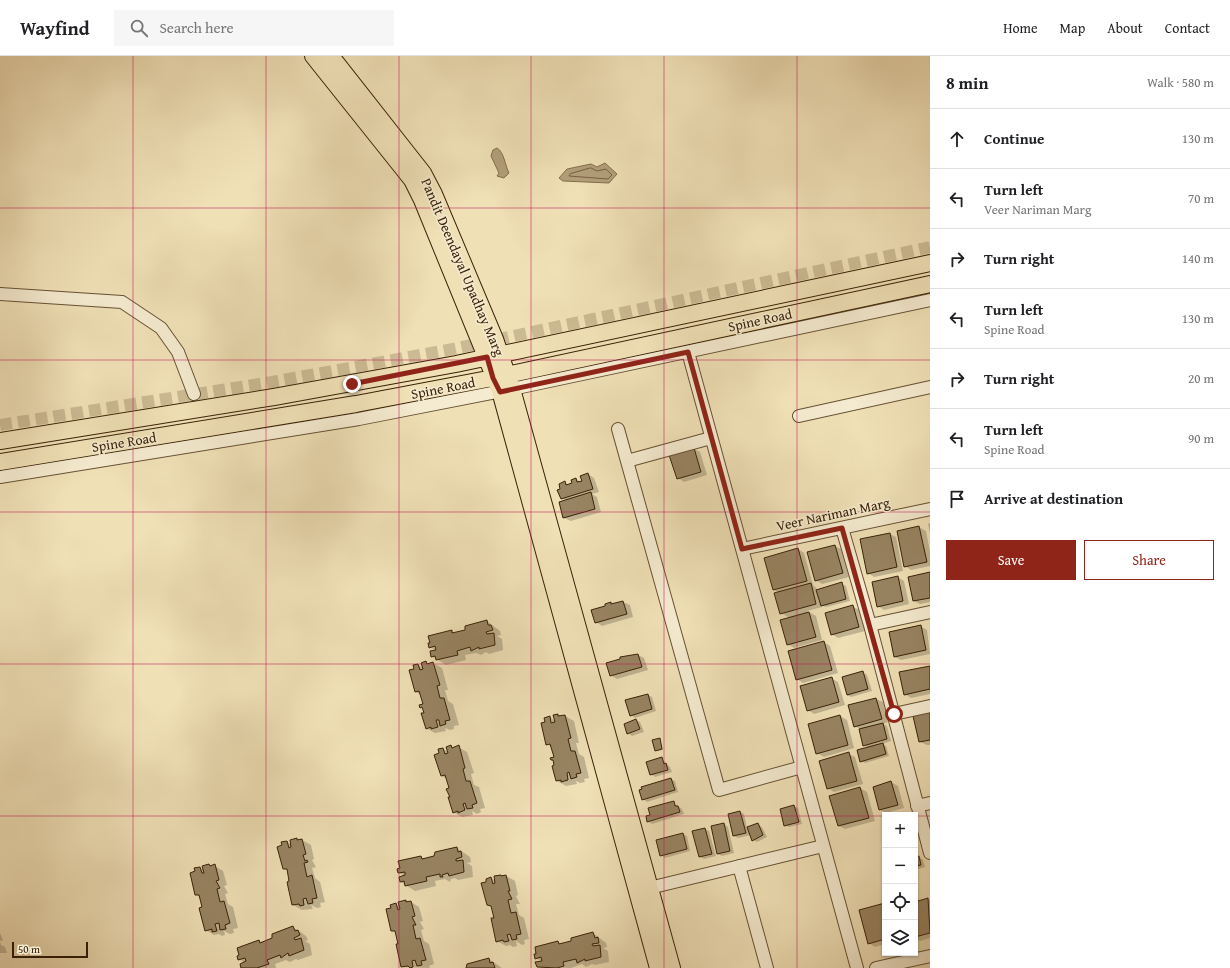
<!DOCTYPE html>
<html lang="en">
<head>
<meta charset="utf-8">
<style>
	body { margin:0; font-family:"Gentium Book Plus",serif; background:#f6f6f6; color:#202124 }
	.controls { position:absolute; right:12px; bottom:12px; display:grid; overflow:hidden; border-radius:0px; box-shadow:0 1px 3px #0004 }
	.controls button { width:36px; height:36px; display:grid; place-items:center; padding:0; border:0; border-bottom:1px solid #e0e0e0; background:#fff; color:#202124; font:20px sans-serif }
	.scale { position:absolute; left:12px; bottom:10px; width:76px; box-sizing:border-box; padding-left:4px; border:2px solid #392107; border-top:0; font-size:11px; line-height:14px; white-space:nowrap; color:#392107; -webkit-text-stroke:3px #f5ebd0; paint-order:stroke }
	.stop { position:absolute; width:12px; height:12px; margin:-9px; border:3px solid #8f2418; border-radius:50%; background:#fff }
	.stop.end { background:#8f2418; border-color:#fff; box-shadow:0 1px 4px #0008 }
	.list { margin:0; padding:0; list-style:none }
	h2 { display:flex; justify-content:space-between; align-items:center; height:52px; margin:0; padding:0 16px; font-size:17px }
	h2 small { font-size:13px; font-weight:400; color:#757577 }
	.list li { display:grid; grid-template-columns:26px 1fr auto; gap:12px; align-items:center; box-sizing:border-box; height:60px; padding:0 16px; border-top:1px solid #e0e0e0 }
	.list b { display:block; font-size:15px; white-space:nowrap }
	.list p { margin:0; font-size:13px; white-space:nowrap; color:#757577 }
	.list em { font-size:13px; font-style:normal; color:#757577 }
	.actions { display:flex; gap:8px; padding:12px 16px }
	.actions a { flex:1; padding:9px 0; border:1px solid #8f2418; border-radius:0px; text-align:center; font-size:14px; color:#8f2418 }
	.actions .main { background:#8f2418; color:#fff }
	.icon { flex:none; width:22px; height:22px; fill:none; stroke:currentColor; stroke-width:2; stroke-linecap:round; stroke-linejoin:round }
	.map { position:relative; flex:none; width:930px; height:912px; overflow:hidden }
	header { display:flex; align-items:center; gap:24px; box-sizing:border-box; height:56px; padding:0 20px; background:#fff; border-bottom:1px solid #e0e0e0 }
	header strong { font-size:19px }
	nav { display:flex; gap:22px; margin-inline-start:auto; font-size:14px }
	.search { width:280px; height:36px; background:#f6f6f6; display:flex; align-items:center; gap:10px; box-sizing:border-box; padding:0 14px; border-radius:0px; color:#757577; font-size:15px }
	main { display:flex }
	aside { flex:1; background:#fff }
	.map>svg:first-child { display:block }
	.water { fill:#b29f7a; stroke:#826d4c }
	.shadow { fill:#0003 }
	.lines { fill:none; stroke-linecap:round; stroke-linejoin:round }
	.shore { stroke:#766040; stroke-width:1 }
	.building { fill:#988462; stroke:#392107 }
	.minor-tunnel { stroke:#cbba93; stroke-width:12; stroke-dasharray:12 6; stroke-linecap:butt }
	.minor-casing { stroke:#675133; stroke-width:14 }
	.major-casing { stroke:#392107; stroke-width:18 }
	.minor { stroke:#f5ebd0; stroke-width:12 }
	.major { stroke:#f0e0b6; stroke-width:16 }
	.route { stroke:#8f2418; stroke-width:5 }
	.grid { fill:none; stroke:#c2185b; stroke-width:1; stroke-opacity:0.55 }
	.labels { text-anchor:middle; stroke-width:3; stroke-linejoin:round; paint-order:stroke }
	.street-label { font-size:14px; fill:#392107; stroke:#f5ebd0 }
</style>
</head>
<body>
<header>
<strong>Wayfind</strong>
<div class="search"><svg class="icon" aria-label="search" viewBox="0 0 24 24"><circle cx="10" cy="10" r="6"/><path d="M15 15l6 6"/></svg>Search here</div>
<nav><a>Home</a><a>Map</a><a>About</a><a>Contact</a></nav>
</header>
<main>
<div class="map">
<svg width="930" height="912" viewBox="0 0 930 912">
	<rect width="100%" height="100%" fill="#f0e0b6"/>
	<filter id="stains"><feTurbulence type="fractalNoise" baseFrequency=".005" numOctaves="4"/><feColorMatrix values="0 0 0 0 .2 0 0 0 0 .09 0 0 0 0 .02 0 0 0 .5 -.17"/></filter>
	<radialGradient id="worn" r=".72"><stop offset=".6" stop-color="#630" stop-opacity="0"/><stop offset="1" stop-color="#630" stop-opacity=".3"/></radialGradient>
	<path class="water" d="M497 92C504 96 505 109 509 117L504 122 497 120 499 117 491 100 493 94Z
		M605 107 617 118 609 127 563 125 559 122 567 113 591 108 597 111Z"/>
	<path class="shadow" d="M694 393 700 396 707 419 684 426 678 422Z
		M588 418 594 422 599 436 592 438 597 441 601 456 571 465 564 462 566 445 562 442V434L565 427 570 429 574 428 575 423 581 426 583 425Z
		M930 467V477L928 468Z
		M919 471 926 475 930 496V510L911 514 905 510 898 476Z
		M890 478 896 481 903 515 874 521 868 517Z
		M835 490 841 493 849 521 822 528 816 524Z
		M798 493 804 497 813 529 818 534 842 528 846 530 850 545 826 551 821 549 822 551 807 555 816 560 822 584 794 592 788 588 790 562 781 557 779 537 773 533Z
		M930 517V546L920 548 914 545Z
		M898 521 904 525 909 548 884 554 878 550Z
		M623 546 630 549 633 561 602 570 596 566 610 547 613 548Z
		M852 550 859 554 865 575 838 582 832 578Z
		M487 565 500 575 501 579 497 580 502 583 503 594 489 598 486 596 481 599 476 597 465 599 466 604 446 609 432 600 436 595 430 591 451 575 455 577 466 575Z
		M920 570 927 574 930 598 901 604 895 601Z
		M824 586 830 590 838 617 803 627 797 623Z
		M638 599 644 602 648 614 617 623 610 619Z
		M426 606 429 608 433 607 442 612 448 634H445L448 645 453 648 459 669 454 670V673L450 674 445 672 446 675 435 677 426 672 425 657 424 652 421 651 424 649 421 639 416 636 415 614 418 609 424 612Z
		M930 611V638L911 642 905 638Z
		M863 616 867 619 872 635 851 641 847 639Z
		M831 622 838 626 845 649 814 658 808 654Z
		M648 639 652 641 656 655 635 662 631 659Z
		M876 643 883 646 888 666 883 668 887 670 891 685 882 688 886 690 889 700 865 707 861 705 869 692 864 689 860 673 855 670 850 650Z
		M930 657V689H927L920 686 914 661Z
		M558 659 561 661 565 660 574 665 579 687H576L579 698 584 701 589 722 584 723 585 726 580 727 576 725 577 728 566 730 557 725 556 710 552 703 555 702 552 691 547 688V666L550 661 555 665Z
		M840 660 847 664 854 692 824 701 817 697Z
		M636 664 640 666 644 676 632 680 628 677Z
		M660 683 663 694 657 695 656 694Z
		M451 690 454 692 458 691 467 696 474 717 471 718 474 729 479 731 485 752 480 753 481 756 477 758 472 755 473 759 462 761 453 756 447 723 442 720 440 698 443 693 449 696Z
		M849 698 855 701 863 728 834 736 828 732Z
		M661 702 670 711 672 716 655 721 651 718Z
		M671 723 675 725 678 736 647 746 643 743Z
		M891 726 898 730 904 752 886 757 880 754Z
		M860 732 867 736 875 765 845 773 839 770Z
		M673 746 682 753 684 758 652 768 648 765 651 759Z
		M794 750 798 752 802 768 789 771 785 769Z
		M740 756 744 758 747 772 758 768 762 771 767 781 757 786 753 784 751 779 738 782 734 780 729 759Z
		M724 768 728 771 734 797 722 800 718 798Z
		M915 770 918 782 915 783Z
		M705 773 709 775 716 800 704 803 700 801 694 776Z
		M683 778 687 780 690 795 665 802 661 799Z
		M302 784 311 789 314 803 312 804 316 811 312 812 315 822 320 826 325 846 320 847 321 851 317 852 311 849 313 853 302 854 293 849 288 815 284 812 287 786 292 789Z
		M457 792 470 801 471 806 467 807 472 810 473 821 458 824 455 822 451 823 450 826 445 823 435 825 436 830 415 835 401 826 405 820 399 817 421 801 425 803Z
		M919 801 923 804 925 811 915 814V802Z
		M215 810 223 815 227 829 224 830 228 837 225 838 228 848 233 851 238 872 233 873 234 877 230 878 224 875 225 879 222 880 219 878 214 879 206 874 201 841 196 838V816L200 812 204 814Z
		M506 820 515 825 518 839 516 840 520 848H516L519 859 524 862 529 883 524 884 525 888 522 889 516 885 517 890 513 891 510 889 506 890 497 885 492 851 488 849V827L491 822 496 825Z
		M928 843 930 844V882L920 885 915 882V847Z
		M411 846 419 851 423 865 420 866 424 873 421 874 424 885 429 888 434 908 429 910 430 912 402 911 397 877 392 874V852L396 848 401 851Z
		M885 848V888L875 891 869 887Z
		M293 871 306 880 308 884 305 885 310 888 312 899 298 904 296 903 290 906 286 904 275 908 276 912H243L245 907 239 903 259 885 262 887 273 883Z
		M0 877 3 884 0 885Z
		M593 877 606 887 607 891 603 892 608 895 609 906 595 909 592 908 586 911 582 908 571 912 537 911 542 906 536 902 558 886 562 889Z
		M0 885 1 889 5 891 7 897H0Z
		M489 903 502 912H468Z"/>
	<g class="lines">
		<path class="shore" d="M591 112 597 115 606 113 612 119 608 123 569 120 570 118Z"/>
	</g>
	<path class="building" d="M694 392 701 416 677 423 669 399Z
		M588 417 593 433 561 443 557 434 560 433 559 428 565 425 566 429 572 427 571 424 576 422 577 426 582 425 580 420Z
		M591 436 595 453 563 462 559 446Z
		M919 470 927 506 904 511 897 475Z
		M890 477 897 511 867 518 860 483Z
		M835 489 843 517 815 525 807 496Z
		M798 492 807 525 773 534 764 502Z
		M930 516V542L913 545 908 521Z
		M898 520 903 545 877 551 872 526Z
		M842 526 846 543 821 550 816 534Z
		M811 527 816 548 780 558 774 537Z
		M623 545 627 558 595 567 591 554 605 550V548L611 546V548Z
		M853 549 859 571 831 579 825 557Z
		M809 556 816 581 787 589 780 564Z
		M487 564 488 569H491L493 574 486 576 487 578 494 577 495 589 479 593V591L471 595 470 591 457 595 458 599 436 604 435 600 431 601 430 595 436 594 435 590 429 592 428 587H430L428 580 452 574V577L465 574V570Z
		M921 569 926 594 894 601 889 576Z
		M824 585 832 614 796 624 788 595Z
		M638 598 642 611 610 620 606 607 620 603V601Z
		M426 605 427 608 433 606 440 629 437 630 440 642H444L450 664 445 665 446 668 440 670 439 664H436L438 671 431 673V671L426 673 421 657H424L422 651 420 652 419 649 423 648 419 635 415 636 409 614 414 613 413 609 418 608 420 614 423 613 421 607Z
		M930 610V633L904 639 899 616Z
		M863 615 868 633 847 639 842 621Z
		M832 621 839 646 807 655 800 630Z
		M648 638 652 653 630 660 625 644Z
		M876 642 882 663 854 671 848 649Z
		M930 656V684L919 686 913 660Z
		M558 658V660L565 659 571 682 568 683 571 695H575L581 717 576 718 577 721 571 723 569 716 567 717 568 724 561 726V724L556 725 552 710 554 709 553 704H551L550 702 554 701 550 688 546 689 541 667 545 666 544 662 550 660 551 667 555 666 553 659Z
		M840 659 848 689 816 698 808 668Z
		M636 663 640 673 627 678 624 668Z
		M883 667 887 683 863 690 859 673Z
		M660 682 662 693 655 695 652 684Z
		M883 687 886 698 860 706 857 694Z
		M451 689 452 692 459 689 465 712 463 713 466 725H470L477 747 472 749 473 752 467 753 465 747 463 748 465 754 458 757V755L453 757 448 741H450L446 733 449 732 445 719 441 720 434 699 439 697 438 693 443 692 445 698 448 697 446 691Z
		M849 696 857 725 827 733 819 705Z
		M662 701 664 708 666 707 668 714 650 719 646 706Z
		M671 722 675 734 642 744 639 734 642 733 641 731Z
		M891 725 898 749 879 754 873 731Z
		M860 731 869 762 838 770 829 740Z
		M674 745 675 750H678L680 756 647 766 646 760 650 759 648 752Z
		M794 749 799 766 784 770 780 753Z
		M740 755 746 777 733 780 728 758Z
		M724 767 730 795 717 798 711 770Z
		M758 767 763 779 752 785 747 771Z
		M705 772 712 798 699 801 692 775Z
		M683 777 687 793 660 800 656 784Z
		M297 782V784L302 783 306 798 303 799 305 805 307 804 308 806 304 807 307 821 312 819 317 842 312 843 313 847 308 848 306 842 303 843 304 849 300 850 299 848 292 849 287 826 289 825 287 813H283L277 791 282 789 281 786 287 785 289 792 291 791 290 784Z
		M457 791 458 796 461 795 462 801 456 803V805L463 804 464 816 449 820 448 817 442 819 443 821H440V818L426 821 427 825 405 830 404 825 400 826 399 821 405 819V816L398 817 397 813 400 812 398 805 421 800 422 803 434 800 435 796Z
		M919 800 921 809 915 810V801Z
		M209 808 210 810 215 808 219 824 216 825 220 832 217 833 220 846 224 845 230 867 225 869 226 873 220 874 219 867 215 868 217 875 212 876V873L205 875 199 852 202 851 199 839H195L190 817 195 815 194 812 200 811 202 817H204L202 810Z
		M501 819V820L506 819 510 835H508L512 843 508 844 511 857 516 856 521 878 516 879 517 883 512 884 510 878 507 879 509 885 504 886 503 884 496 886 491 862H494L491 850 487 849 481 827 486 826V823L491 821 493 828 495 827 494 820Z
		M928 842 930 877 915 881V846Z
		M406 844V846L411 845 415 860 412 861 416 869H413L416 883 420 882 426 904 421 905 422 909 417 910 415 904 412 905 413 911 410 912 408 910 401 911 396 888H398L395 875H391L386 853 391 852 390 849 396 847 398 854 400 853 398 846Z
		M885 847V883L868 888 859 854Z
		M293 870 295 875 298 874 300 879 294 882 295 884 301 882 304 894 289 900 288 897 281 902 280 899 267 904 269 908 257 912H241L240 908 246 905 245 902 238 904 237 900 239 899 237 892 259 884 260 887 272 882V878Z
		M593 876 595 882 598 881 599 887 592 888 593 890 600 889 601 901 585 905V903L577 907 576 903 563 906 564 910 557 912 537 911 535 906 542 905 541 901 535 903 534 898H536L535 891 558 885 559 888 571 885V882Z
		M489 902 490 907 493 906 495 912H466L467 908Z"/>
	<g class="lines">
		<path class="minor-tunnel" d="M0 369 272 326 453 293 930 191"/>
		<g class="minor-casing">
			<path id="minor" d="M0 238 122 246 161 272 178 296 194 338
				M688 296 857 912
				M799 360 930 331
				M618 373 719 734 802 711
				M627 405 711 382
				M0 421 359 363 512 333 930 244
				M842 472 870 569 930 797
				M742 493 930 453
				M870 569 930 556
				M894 658 930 650
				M917 750 930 747
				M739 810 767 912
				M641 834 823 790
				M876 912 930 900"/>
		</g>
		<g class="major-casing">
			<path id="major" d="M313 0 412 124 422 144 500 335 658 912
				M331 0 423 117 434 138 495 283 512 333 672 912
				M0 385 274 341 456 308 930 207
				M0 406 356 348 493 322 930 228"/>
		</g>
		<use href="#minor" class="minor"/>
		<use href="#major" class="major"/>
	</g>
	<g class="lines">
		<path class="route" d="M352 328 487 301 493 322 500 336 688 296 742 493 842 472 894 658"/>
	</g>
	<path class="grid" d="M133 0V912M266 0V912M399 0V912M531 0V912M664 0V912M797 0V912M0 152H930M0 304H930M0 456H930M0 608H930M0 760H885M915 760H930"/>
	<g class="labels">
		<g class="street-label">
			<text transform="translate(463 211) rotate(67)" y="5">Pandit Deendayal Upadhay Marg</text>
			<text transform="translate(760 264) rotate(-12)" y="5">Spine Road</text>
			<text transform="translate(443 332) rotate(-11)" y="5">Spine Road</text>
			<text transform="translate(124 386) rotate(-9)" y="5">Spine Road</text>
			<text transform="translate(833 458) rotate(-12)" y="5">Veer Nariman Marg</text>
		</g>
	</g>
	<rect width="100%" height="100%" filter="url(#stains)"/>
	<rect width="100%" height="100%" fill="url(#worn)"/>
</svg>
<div class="controls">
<button>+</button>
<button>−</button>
<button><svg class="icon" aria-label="locate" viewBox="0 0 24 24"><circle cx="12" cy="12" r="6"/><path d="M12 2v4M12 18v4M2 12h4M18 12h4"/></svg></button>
<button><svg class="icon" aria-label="layers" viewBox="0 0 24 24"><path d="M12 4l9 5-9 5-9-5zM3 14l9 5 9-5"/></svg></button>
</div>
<div class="scale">50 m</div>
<div class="stop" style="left:894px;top:658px"></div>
<div class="stop end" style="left:352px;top:328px"></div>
</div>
<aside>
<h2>8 min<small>Walk · 580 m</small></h2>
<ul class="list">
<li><svg class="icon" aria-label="ahead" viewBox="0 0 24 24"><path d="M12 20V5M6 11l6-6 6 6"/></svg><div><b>Continue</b></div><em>130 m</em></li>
<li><svg class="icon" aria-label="left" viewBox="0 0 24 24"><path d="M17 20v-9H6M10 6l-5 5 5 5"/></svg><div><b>Turn left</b><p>Veer Nariman Marg</p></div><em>70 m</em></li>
<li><svg class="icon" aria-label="right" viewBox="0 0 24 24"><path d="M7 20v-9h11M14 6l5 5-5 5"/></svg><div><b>Turn right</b></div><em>140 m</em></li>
<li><svg class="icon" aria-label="left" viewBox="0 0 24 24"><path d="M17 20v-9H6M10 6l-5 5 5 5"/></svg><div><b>Turn left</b><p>Spine Road</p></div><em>130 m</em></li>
<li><svg class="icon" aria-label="right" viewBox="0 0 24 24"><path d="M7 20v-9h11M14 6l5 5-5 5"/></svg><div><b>Turn right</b></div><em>20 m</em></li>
<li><svg class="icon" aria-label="left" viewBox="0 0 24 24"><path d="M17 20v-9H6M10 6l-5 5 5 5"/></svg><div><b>Turn left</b><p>Spine Road</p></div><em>90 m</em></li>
<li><svg class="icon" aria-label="arrive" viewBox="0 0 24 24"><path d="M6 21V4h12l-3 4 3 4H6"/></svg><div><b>Arrive at destination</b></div></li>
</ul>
<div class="actions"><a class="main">Save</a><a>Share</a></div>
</aside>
</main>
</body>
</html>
